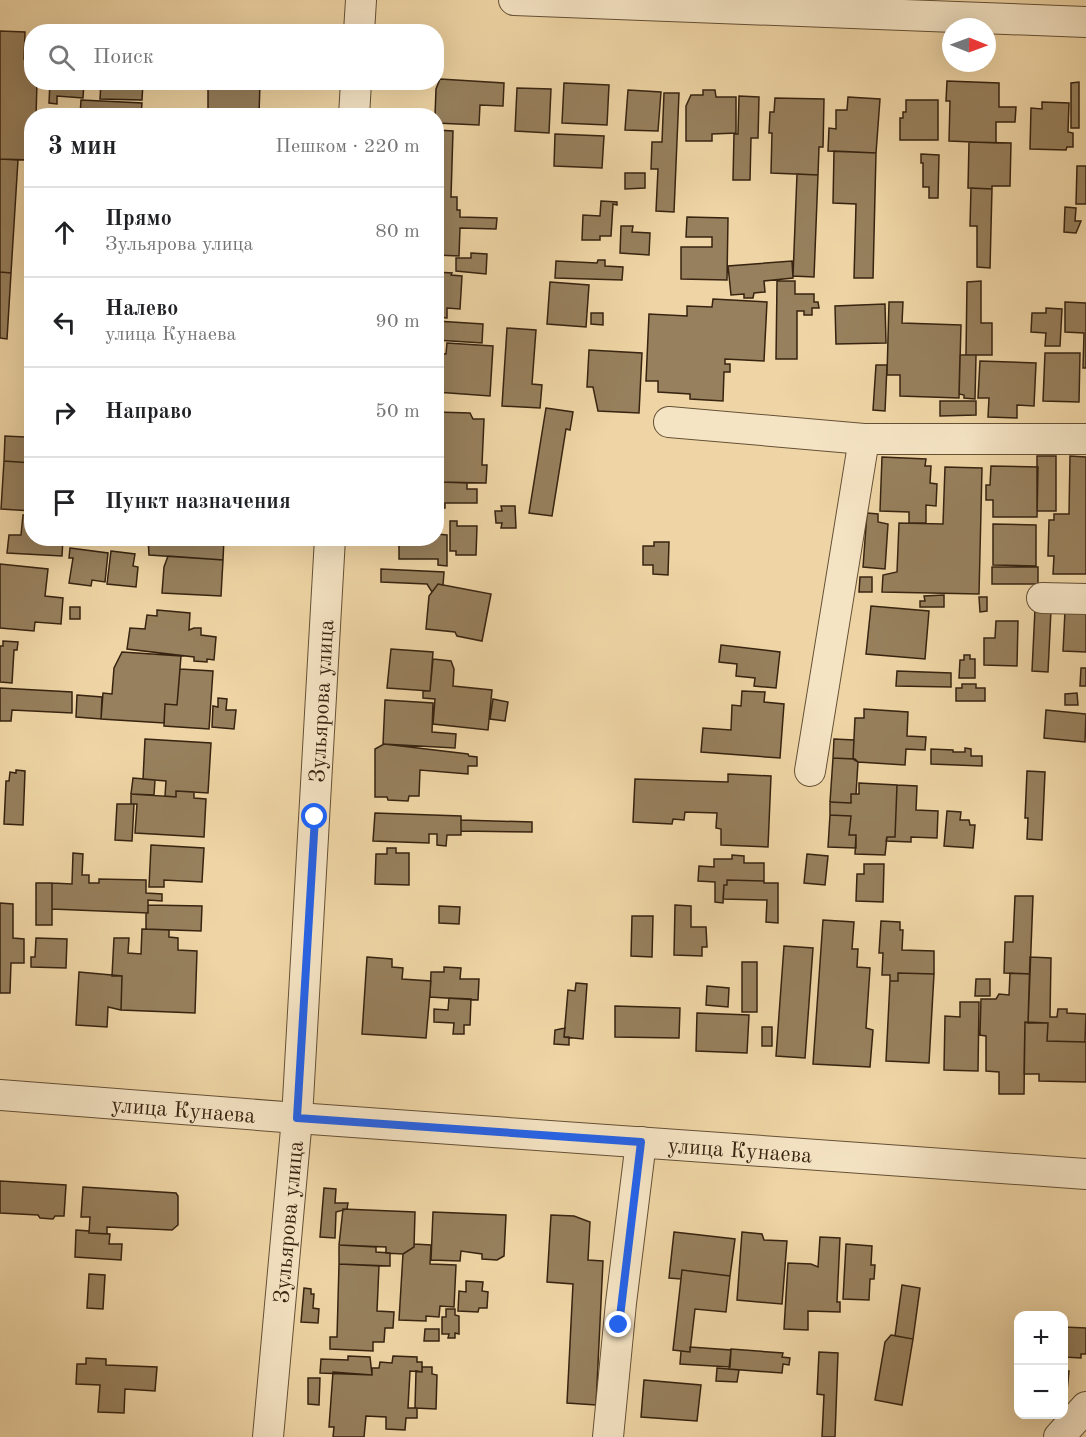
<!DOCTYPE html>
<html lang="ru">
<head>
<meta charset="utf-8">
<style>
	body { margin:0; font-family:"Old Standard TT",serif; background:#f2f2f2; color:#202124 }
	.controls { position:absolute; right:18px; bottom:18px; display:grid; overflow:hidden; border-radius:12px; box-shadow:0 6px 24px #0002 }
	.controls button { width:54px; height:54px; display:grid; place-items:center; padding:0; border:0; border-bottom:2px solid #e0e0e0; background:#fff; color:#202124; font:30px sans-serif }
	.compass { position:absolute; left:942px; top:18px; width:54px; height:54px; border-radius:50%; background:#fff; box-shadow:0 6px 24px #0002; rotate:91deg }
	.stop { position:absolute; width:18px; height:18px; margin:-14px; border:4px solid #2563eb; border-radius:50%; background:#fff }
	.stop.end { background:#2563eb; border-color:#fff; box-shadow:0 2px 6px #0008 }
	.list { margin:0; padding:0; list-style:none }
	h2 { display:flex; justify-content:space-between; align-items:center; height:78px; margin:0; padding:0 24px; font-size:26px }
	h2 small { font-size:20px; font-weight:400; color:#757577 }
	.list li { display:grid; grid-template-columns:39px 1fr auto; gap:18px; align-items:center; box-sizing:border-box; height:90px; padding:0 24px; border-top:2px solid #e0e0e0 }
	.list b { display:block; font-size:22px; white-space:nowrap }
	.list p { margin:0; font-size:20px; white-space:nowrap; color:#757577 }
	.list em { font-size:20px; font-style:normal; color:#757577 }
	.icon { flex:none; width:33px; height:33px; fill:none; stroke:currentColor; stroke-width:2; stroke-linecap:round; stroke-linejoin:round }
	.map { position:relative; flex:none; width:1086px; height:1437px; overflow:hidden }
	.search { position:absolute; background:#fff; box-shadow:0 6px 24px #0002; left:24px; top:24px; width:420px; height:66px; display:flex; align-items:center; gap:15px; box-sizing:border-box; padding:0 21px; border-radius:24px; color:#757577; font-size:22px }
	.panel { position:absolute; background:#fff; box-shadow:0 6px 24px #0002; left:24px; top:108px; width:420px; height:438px; border-radius:24px }
	.map>svg:first-child { display:block }
	.building { fill:#97805d; stroke:#372310; stroke-width:1.5 }
	.lines { fill:none; stroke-linecap:round; stroke-linejoin:round }
	.minor-casing { stroke:#655035; stroke-width:32 }
	.minor { stroke:#f5e4c4; stroke-width:30 }
	.route { stroke:#2563eb; stroke-width:8 }
	.labels { text-anchor:middle; stroke-width:6; stroke-linejoin:round; paint-order:stroke }
	.street-label { font-size:22px; fill:#372310; stroke:#f5e4c4 }
</style>
</head>
<body>
<div class="map">
<svg width="1086" height="1437" viewBox="0 0 1086 1437">
	<rect width="100%" height="100%" fill="#efd5a5"/>
	<filter id="stains"><feTurbulence type="fractalNoise" baseFrequency=".00333" numOctaves="4"/><feColorMatrix values="0 0 0 0 .2 0 0 0 0 .09 0 0 0 0 .02 0 0 0 .5 -.17"/></filter>
	<radialGradient id="worn" r=".72"><stop offset=".6" stop-color="#630" stop-opacity="0"/><stop offset="1" stop-color="#630" stop-opacity=".3"/></radialGradient>
	<path class="building" d="M0 31 25 32 24 59 32 60V82H37L36 116H32V160L0 159Z
		M440 79 504 83 503 106 480 105 479 125 436 123V116H435L436 89Z
		M947 81 999 83V107H1016L1015 122H996V143L949 141 950 101H946Z
		M50 82H84L83 98 57 96V104L49 103Z
		M101 82H143L142 100 100 99Z
		M208 82H260L259 115 208 114Z
		M1079 82V128H1071V83Z
		M564 83 609 85 607 125 562 123Z
		M517 88 551 89 549 133 515 131Z
		M628 90 661 92 658 131 625 130Z
		M703 90H715L716 97H736V133L712 134V141H686V106L691 95H703Z
		M664 93H679L674 212 656 211 658 169H651L652 142H662Z
		M739 96 759 97 758 138H751L750 180H733L734 134H738Z
		M848 97 880 99 876 153 828 151 829 128 836 129V110H847Z
		M775 98 824 99 823 147H819L818 175 771 173 772 133H769L770 112H774Z
		M81 100 142 103 141 115 80 116Z
		M906 100H938V140H900V118H903V112H906Z
		M1042 102 1069 103 1068 132 1073 133V147H1067L1066 150 1030 149 1031 108 1042 109Z
		M436 130 453 131 451 197H457V210H460V217L497 218 496 229 460 228 459 256 436 255Z
		M555 134 604 136 602 168 554 166Z
		M969 142 1011 143 1010 186H992V189L968 188Z
		M834 151 876 153 873 278H854L856 204 833 203Z
		M921 154 939 155 938 198H929V187H923V163H921Z
		M0 159 18 160 11 273 0 272Z
		M1077 166H1086V204H1076Z
		M625 173H645V188L625 189Z
		M797 174 818 175 814 277 793 276Z
		M971 188 992 189 990 268 977 267V226H970Z
		M601 201 617 202V205L613 204 611 236H600V240H582L583 215 600 216Z
		M1065 207 1076 208 1075 221H1081L1076 233 1064 232Z
		M687 217 728 218 727 280 681 279V247H712V237H686Z
		M621 226H633L632 232 650 233 649 255 620 253Z
		M471 253 487 254 486 274 456 271V258H471Z
		M598 260H605V266L623 267 622 280 555 278 556 261 597 263Z
		M792 261 793 278 764 281 765 292 754 293 753 298H744V294L731 295 728 266Z
		M0 272 11 273 7 339 0 338Z
		M436 272 452 273 451 275 462 276 460 309 447 308V318L436 317Z
		M777 281H795V294H814V302H818L819 308H812V315H804V311H797V359H776Z
		M981 281V323H992V355H966L967 282Z
		M550 282 589 285 586 327 547 324Z
		M713 299 767 302 764 361 725 359V364H730V372H724L723 401 690 399V394L658 392V381H646L649 314 687 316V306L712 307Z
		M889 302H903L902 323 961 325 959 398 900 396V375H887Z
		M1065 302 1086 303V368H1083L1084 333 1065 332Z
		M885 304 886 343 836 344 835 306Z
		M1046 308 1062 309 1060 346H1045L1046 333 1031 332 1032 313H1046Z
		M591 313H603V325L591 324Z
		M436 321 483 324 482 343 436 340Z
		M507 328 536 330 532 384 542 385 540 408 502 406Z
		M447 343 493 346 490 396 436 392V353L446 354Z
		M589 350 642 353 639 413 598 411 593 387H587Z
		M1045 353H1080L1079 402 1043 401Z
		M960 355H976L975 399 964 398V395L959 394Z
		M980 361 1036 363 1034 406 1017 405V418L988 417 989 398H978Z
		M876 365H887L885 411 873 410Z
		M940 401H976V415L940 416Z
		M546 408 573 412 570 430 566 429 552 516 529 513Z
		M436 412 470 413 473 419H484L482 465H487L486 483 442 482V463H436Z
		M25 429 32 430V463L4 461 5 436 25 437Z
		M1037 456H1056V511H1037Z
		M1070 456 1086 457V574H1053L1054 556H1048L1049 520H1054V514H1069Z
		M882 457 926 459 925 466H931L930 483 937 484 936 506 926 505V523H909V512L880 511Z
		M4 461 32 463V511L1 509Z
		M436 463H442V482L467 483V489H477V503H445V508H436Z
		M991 466 1038 467 1037 517H993V500H986V485H990Z
		M945 467 982 468 979 594 882 592 883 575 897 572 899 523 943 524Z
		M501 506H515L516 528H501L502 523H496L495 511H502Z
		M867 513 878 514V522L888 524 885 569 863 567Z
		M23 515H32V538H63L62 556 7 553 9 535H21Z
		M450 521H457V526H477L476 555H456V551H450Z
		M993 524 1036 525V566L993 565Z
		M436 534 447 535V566L438 565V559H399V538H436Z
		M148 538H224L223 560 149 555Z
		M654 542H669L668 575 653 574V565H643V546H654Z
		M70 548 108 553 105 582 92 580 91 586 69 583 73 558H69Z
		M111 551 135 554 133 566 138 567 136 587 107 584Z
		M168 556 223 560 221 596 162 593 164 567Z
		M0 564 48 569 45 596 63 598 61 624 35 622 34 631 0 628Z
		M992 567H1038V584H992Z
		M381 569 444 572 443 585 438 584 432 592 427 584 381 582Z
		M860 577H872V592H859Z
		M438 584 491 594 482 641 457 636 455 632 426 629 429 596Z
		M944 595V607H920V601H925L924 596Z
		M979 597H987V611L980 612Z
		M871 606 929 611 925 659 866 654Z
		M70 607H80V619H70Z
		M1035 609 1051 610 1048 672 1032 671Z
		M157 610 190 613 189 630 194 628H201V635L216 637 214 660 207 659V662L194 661V657L127 649 130 628 145 629 147 615 157 616Z
		M1065 611 1086 612V652L1063 651Z
		M996 621H1018L1017 666 984 665V638H995Z
		M3 641 18 642 17 650H14L12 683 0 682V646H3Z
		M721 645 780 652 776 688 754 686 755 678 736 676 737 664 719 662Z
		M391 649 433 652 430 691 387 688Z
		M122 652 181 656 177 705 165 704 164 723 101 719 103 693 112 694 114 668Z
		M964 655H970V659H975V678H959L960 660H964Z
		M433 659 451 661 454 669 453 686 492 690 488 730 433 724 435 699 423 698V691H430Z
		M1081 668H1086V686H1080Z
		M180 669 213 671 209 729 164 726 165 704 177 705Z
		M897 671 951 673V687L896 686Z
		M962 684H976V688H985V701H956V688H962Z
		M0 688 72 692V713L12 710 11 721H0Z
		M742 691 765 692 764 702 784 704 780 758 701 752 703 728 731 730 732 705 741 706Z
		M1077 693 1078 705H1065V694Z
		M77 695 102 697 101 719 76 717Z
		M218 698 227 699 226 710H236L234 729 212 727 213 706 218 707Z
		M493 699 508 702 505 721 490 719Z
		M385 700 433 703 432 732 456 734 455 748 383 744Z
		M864 709 908 712 907 736 926 737 925 750 906 749 905 765 858 762 853 759 855 718H864Z
		M1046 710 1086 714 1085 742 1044 738Z
		M145 739 211 743 208 793 176 791V797L165 796 166 781 143 779Z
		M834 739 854 740 853 759 833 758Z
		M384 744 468 754 469 756 477 757V766H468V774L420 770 419 796H409L408 801 388 800 387 797H375V749Z
		M965 748 971 749V756H982V766L931 764V749L953 750V752H965Z
		M833 758 855 759 858 762 856 794H851V803L830 802Z
		M16 770 25 771 23 825 4 824 6 781H9L10 772 16 773Z
		M1027 771 1045 772 1042 840 1027 839 1028 818H1025Z
		M728 774 771 776 768 847 721 845V829L716 828 717 813 685 812 684 820 673 819 672 824 633 822 635 779 728 782Z
		M133 778 155 780 154 795 131 794Z
		M859 783 897 785 895 837H887L885 855 855 854 856 835H849L851 816 830 815V802L851 803V794H859Z
		M897 785 917 786 916 810 938 811 937 838 911 837V842L886 841 887 837H895Z
		M176 791 194 792V798L206 799 204 837 135 833 137 804H131V794L176 797Z
		M117 804H134L132 841 115 840Z
		M947 811 961 812 960 820H969L970 825H975L973 848 944 846Z
		M375 813 461 816V835H447L446 846 437 845V834H429V843L373 841Z
		M830 815 851 816 849 835H856V848L828 847Z
		M461 820 532 822V832L461 831Z
		M151 845 204 848 202 882 164 880V887H149Z
		M387 848H396V853H409V885L375 884 376 854H387Z
		M73 853 83 854 82 875H89V883H99V879L146 880V893L162 894V901L148 900V913L52 909V883L72 884Z
		M807 854 828 856 825 885 804 883Z
		M732 855 744 856V863H764V881L727 880V885H724L723 903 715 902V882L698 881 699 866 714 867V859H732Z
		M864 864H884L883 902 856 901 857 874H864Z
		M727 880 764 881V883H778V923L766 922 767 900 723 899 724 885H727Z
		M36 883H52V925H36Z
		M1015 896H1033L1030 974 1004 973 1005 942H1013Z
		M0 903 13 904V938L24 939V963H11L10 993H0Z
		M148 905 202 906 201 931 146 929V913H148Z
		M675 905 691 906V927H706L707 947H702V956L674 955Z
		M439 906 460 907 459 924 439 923Z
		M632 916H653L652 957 631 956Z
		M823 920 854 922 852 949H858L857 967 870 968 866 1028 873 1030 870 1067 813 1064Z
		M881 921 900 922V930H903L902 950 934 951V974L898 973V981H890V975H882L883 953H879Z
		M142 929 169 930V937L178 938V950L197 951 195 1013 121 1010 122 976H112L114 938H129L128 953 141 954Z
		M36 938 67 939 66 968 31 967V957H35Z
		M784 946 813 948 805 1058 776 1056Z
		M367 957 392 959V967L403 968 402 979 431 981 426 1038 362 1034Z
		M1030 957 1051 958 1050 1017H1057L1058 1009H1067V1013L1086 1014 1085 1042 1047 1041 1048 1023H1028Z
		M742 962H757V1012H742Z
		M444 967 461 968 460 979H479L478 1000 430 997 431 972H444Z
		M79 972 122 976 121 1010 108 1007 107 1027 76 1025Z
		M898 973 934 974 929 1063 886 1061 890 981H898Z
		M1010 973 1030 974 1028 1023 1025 1022 1024 1094H999V1072L986 1071V1036L980 1035 981 999H996L999 994 1009 995Z
		M976 979H990V996H975Z
		M576 983 587 984 583 1039 564 1037 568 990 575 991Z
		M707 986 729 988 728 1007 706 1005Z
		M449 998 471 999 470 1025H464V1034H453L454 1023 434 1022V1009L448 1010Z
		M960 1002H979L978 1071 944 1070 945 1016 960 1017Z
		M615 1006 680 1008 679 1038 615 1037Z
		M697 1013 749 1015 747 1053 696 1051Z
		M1025 1022 1048 1023 1047 1041 1086 1042V1082L1039 1081V1074H1024Z
		M762 1027H772V1046H762Z
		M565 1028 564 1037H569V1045L554 1044 555 1030Z
		M0 1181 66 1185 64 1216H55L53 1219 40 1218 38 1215 0 1213Z
		M83 1187 176 1193 178 1196V1225L172 1230 107 1227V1234L89 1233 90 1217H81Z
		M324 1188 336 1189 335 1203H348L347 1209 336 1212 335 1238 320 1237Z
		M343 1209 415 1212 414 1247 403 1254 386 1253V1247L339 1245Z
		M433 1212 506 1215 504 1256 497 1260 482 1259V1254L461 1251 460 1261 431 1260Z
		M551 1215 574 1216 590 1222 588 1260 603 1261 596 1405 567 1403 573 1284 547 1282Z
		M76 1230 89 1231V1233L110 1234 109 1244H122L121 1260 75 1257Z
		M674 1232 735 1239 730 1276 682 1270 681 1279 669 1278Z
		M742 1232 762 1234 764 1240 787 1241 782 1304 737 1300Z
		M820 1237 840 1238 837 1302H840V1312L808 1311V1330L784 1329 788 1263 811 1264 818 1267Z
		M414 1244 431 1245 430 1264 456 1265 454 1307 440 1306 439 1317 426 1316V1321L399 1320 403 1254 414 1247Z
		M846 1244 872 1246 871 1265H875L874 1279H870L869 1300 843 1299Z
		M339 1245 376 1247V1252L390 1253V1266L339 1264Z
		M339 1264 379 1266 377 1311 394 1312 393 1328H385L384 1342H373V1351L330 1349V1337H337Z
		M682 1270 730 1276 726 1312 695 1309 690 1352 673 1350Z
		M89 1274 105 1275 103 1309 87 1308Z
		M466 1281 483 1282 482 1291 488 1292 487 1308H479L478 1312 458 1311 459 1291 466 1292Z
		M902 1285 920 1288 913 1339 895 1336Z
		M304 1288 311 1289V1294H314L313 1308 319 1309 318 1323 301 1322Z
		M446 1309H455V1315L459 1316V1334L455 1333V1338H448L449 1334H442V1317H446Z
		M1064 1327 1086 1328V1354H1081V1358L1064 1357Z
		M425 1329H439V1341H424Z
		M891 1335 913 1339 902 1405 875 1400 885 1342Z
		M690 1347 731 1350 730 1367 680 1364 681 1351 690 1352Z
		M731 1349 783 1353 782 1357 790 1358 789 1365 783 1364 782 1373 729 1369Z
		M819 1352 838 1353 835 1437H822L824 1395 817 1394Z
		M348 1356 370 1357 372 1375 320 1373 321 1359 348 1360Z
		M393 1356 417 1357V1362H422V1372L410 1371 408 1408H417V1418H406L405 1430 386 1429V1417L366 1416 364 1437H333L334 1427H329L333 1372 372 1375V1368H379L380 1362 392 1363Z
		M86 1358 106 1359V1365L157 1367 155 1391 125 1389 124 1413 98 1412 100 1385 76 1384 77 1364H86Z
		M422 1367H432V1374L437 1375 436 1409 415 1408 416 1371 422 1372Z
		M717 1368 739 1370 737 1382 716 1381Z
		M1064 1370 1069 1371 1067 1391H1064Z
		M308 1378H320L319 1405 308 1404Z
		M644 1380 701 1385 697 1421 641 1417Z"/>
	<g class="lines">
		<g class="minor-casing">
			<g id="minor">
				<path d="M514 0 1086 22"/>
				<path d="M359 32 361 0"/>
				<path d="M354 116 356 82"/>
				<path d="M669 422 864 439H1086"/>
				<path d="M1042 598 1086 599"/>
				<path d="M810 771 864 439"/>
				<path id="s1" d="M0 1095 297 1118 1086 1174"/>
				<path id="s2" d="M268 1437 297 1118 330 538"/>
				<path d="M608 1437 621 1303 641 1142"/>
				<path d="M1059 1437 1086 1407"/>
			</g>
		</g>
		<use href="#minor" class="minor"/>
	</g>
	<g class="lines">
		<path class="route" d="M315 817 297 1118 641 1142 619 1325"/>
	</g>
	<g class="labels">
		<g class="street-label">
			<text dy="8" stroke="none"><textPath href="#s2" startOffset="738">Зульярова улица</textPath></text>
			<text dy="8" stroke="none"><textPath href="#s1" startOffset="184">улица Кунаева</textPath></text>
			<text dy="8" stroke="none"><textPath href="#s1" startOffset="742">улица Кунаева</textPath></text>
			<text dy="8" stroke="none"><textPath href="#s2" startOffset="216">Зульярова улица</textPath></text>
		</g>
	</g>
	<rect width="100%" height="100%" filter="url(#stains)"/>
	<rect width="100%" height="100%" fill="url(#worn)"/>
</svg>
<div class="controls">
<button>+</button>
<button>−</button>
</div>
<svg class="compass" viewBox="-18 -18 36 36"><path d="M0-13l5 13h-10z" fill="#e53935"/><path d="M0 13l5-13h-10z" fill="#757577"/></svg>
<div class="stop" style="left:315px;top:817px"></div>
<div class="stop end" style="left:619px;top:1325px"></div>
<div class="search"><svg class="icon" aria-label="search" viewBox="0 0 24 24"><circle cx="10" cy="10" r="6"/><path d="M15 15l6 6"/></svg>Поиск</div>
<section class="panel">
<h2>3 мин<small>Пешком · 220 m</small></h2>
<ul class="list">
<li><svg class="icon" aria-label="ahead" viewBox="0 0 24 24"><path d="M12 20V5M6 11l6-6 6 6"/></svg><div><b>Прямо</b><p>Зульярова улица</p></div><em>80 m</em></li>
<li><svg class="icon" aria-label="left" viewBox="0 0 24 24"><path d="M17 20v-9H6M10 6l-5 5 5 5"/></svg><div><b>Налево</b><p>улица Кунаева</p></div><em>90 m</em></li>
<li><svg class="icon" aria-label="right" viewBox="0 0 24 24"><path d="M7 20v-9h11M14 6l5 5-5 5"/></svg><div><b>Направо</b></div><em>50 m</em></li>
<li><svg class="icon" aria-label="arrive" viewBox="0 0 24 24"><path d="M6 21V4h12l-3 4 3 4H6"/></svg><div><b>Пункт назначения</b></div></li>
</ul>
</section>
</div>
</body>
</html>
